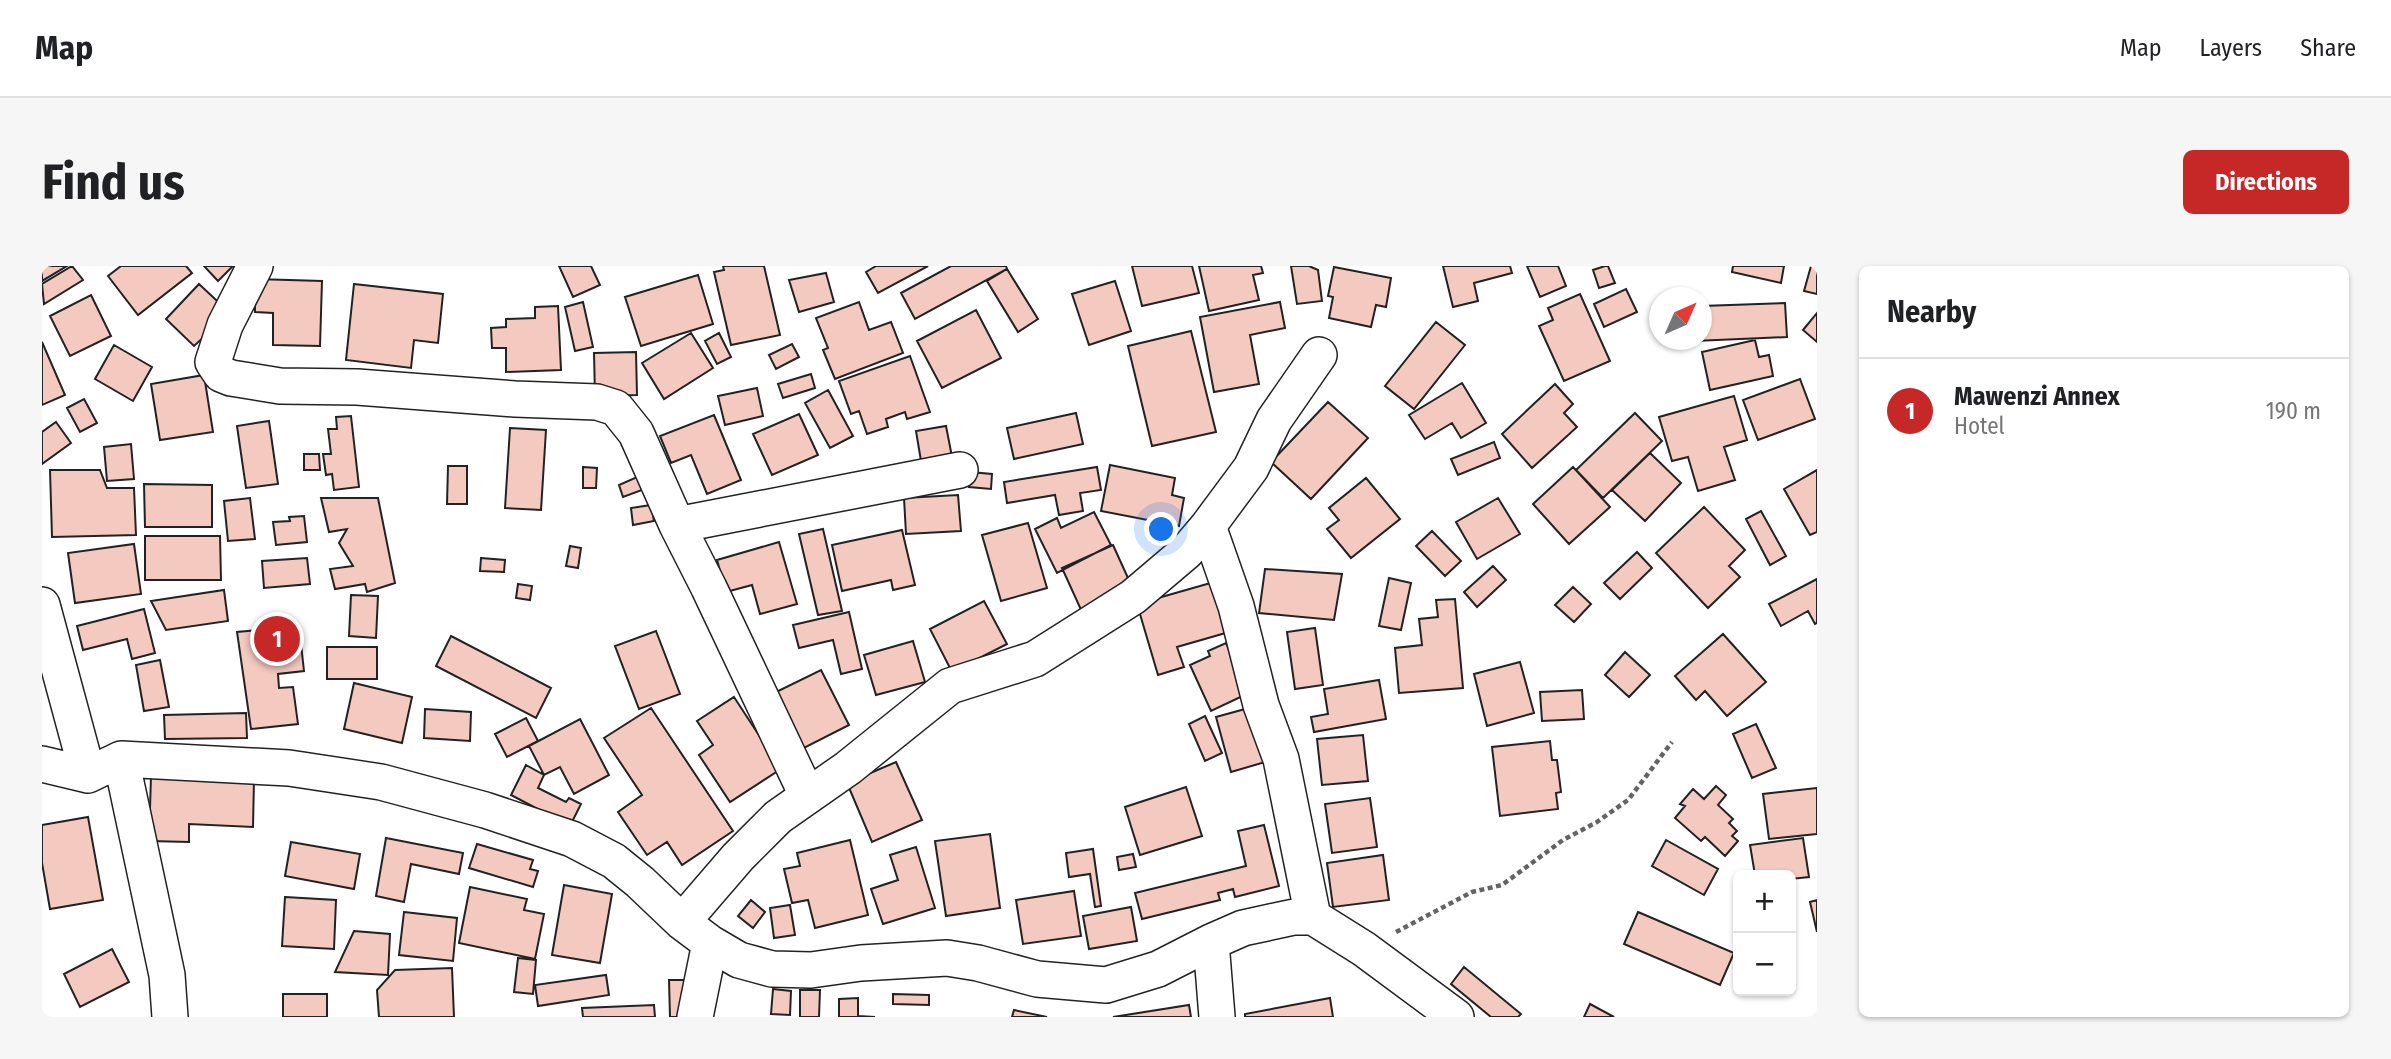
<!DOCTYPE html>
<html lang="en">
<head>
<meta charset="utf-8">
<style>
	body { margin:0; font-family:"Fira Sans Condensed",sans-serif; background:#f6f6f6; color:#202124 }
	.controls { position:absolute; right:21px; bottom:21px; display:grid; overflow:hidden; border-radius:10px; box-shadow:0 2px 5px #0004 }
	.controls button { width:63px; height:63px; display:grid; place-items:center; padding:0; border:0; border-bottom:2px solid #e0e0e0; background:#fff; color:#202124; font:35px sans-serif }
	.compass { position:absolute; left:1607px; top:21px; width:63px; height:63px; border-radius:50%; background:#fff; box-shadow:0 2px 5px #0004; rotate:45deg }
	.you { position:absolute; left:1120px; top:264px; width:24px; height:24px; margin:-18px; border:5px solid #fff; border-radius:50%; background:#1a73e8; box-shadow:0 0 0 10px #1a73e833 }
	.badge { display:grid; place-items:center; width:46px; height:46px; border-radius:50%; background:#c62828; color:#fff; font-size:23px; font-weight:700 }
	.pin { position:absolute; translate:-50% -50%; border:4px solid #fff; box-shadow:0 2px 7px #0006 }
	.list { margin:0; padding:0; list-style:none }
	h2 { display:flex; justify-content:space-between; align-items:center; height:91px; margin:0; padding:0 28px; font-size:30px }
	h2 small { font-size:23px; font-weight:400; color:#757577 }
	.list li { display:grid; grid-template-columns:46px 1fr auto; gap:21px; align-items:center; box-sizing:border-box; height:105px; padding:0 28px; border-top:2px solid #e0e0e0 }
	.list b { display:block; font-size:26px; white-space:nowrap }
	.list p { margin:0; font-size:23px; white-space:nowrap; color:#757577 }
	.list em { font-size:23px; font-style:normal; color:#757577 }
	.map { position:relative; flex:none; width:1775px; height:751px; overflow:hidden; border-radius:10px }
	header { display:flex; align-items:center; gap:42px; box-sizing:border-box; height:98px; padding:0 35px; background:#fff; border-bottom:2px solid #e0e0e0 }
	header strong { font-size:33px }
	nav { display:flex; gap:38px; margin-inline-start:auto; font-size:24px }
	.intro { display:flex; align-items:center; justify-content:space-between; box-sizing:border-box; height:168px; padding:0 42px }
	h1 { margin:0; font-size:49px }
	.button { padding:18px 32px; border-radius:10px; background:#c62828; color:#fff; font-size:24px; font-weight:700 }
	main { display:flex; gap:42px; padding:0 42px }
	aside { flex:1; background:#fff; border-radius:10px; box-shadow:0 2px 5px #0004 }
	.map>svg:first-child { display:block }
	.building { fill:#f3c9c0; stroke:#222; stroke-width:2 }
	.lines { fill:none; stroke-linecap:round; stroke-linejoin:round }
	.minor-casing { stroke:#222; stroke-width:38 }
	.path { stroke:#646464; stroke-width:4.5; stroke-dasharray:5 3.5; stroke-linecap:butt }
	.minor { stroke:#fff; stroke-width:35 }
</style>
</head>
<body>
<header>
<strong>Map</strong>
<nav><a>Map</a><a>Layers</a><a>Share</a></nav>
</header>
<div class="intro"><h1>Find us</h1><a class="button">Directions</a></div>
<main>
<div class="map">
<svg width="1775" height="751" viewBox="0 0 1775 751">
	<rect width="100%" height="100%" fill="#fff"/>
	<path class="building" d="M0 0H25L0 15Z
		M30 0 41 14 2 38 0 18Z
		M79 0H144L150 7 96 49 66 10Z
		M162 0H191L176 15Z
		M517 0H549L558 19 531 31Z
		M681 0H722L738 69 689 79 672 6 682 4Z
		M834 0H886L836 27 824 6Z
		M909 0H964L965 3 873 53 859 27Z
		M1090 0H1150L1157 27 1100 40Z
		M1157 0H1219L1221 7 1211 9 1217 34 1167 45Z
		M1249 0H1267L1276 4 1280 35 1255 38Z
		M1401 0H1468L1470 7 1432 17 1436 35 1411 41Z
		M1485 0H1516L1524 20 1498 31Z
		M1563 0H1566L1573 17 1557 22 1551 4Z
		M1691 0H1742L1739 17 1690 6Z
		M1769 0H1775V28L1762 25Z
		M1292 1 1349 12 1344 41 1334 39 1329 61 1287 52 1291 31 1286 30Z
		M965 3 996 53 976 66 945 15Z
		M784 7 792 36 757 46 747 14Z
		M656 9 671 58 599 80 583 31Z
		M213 13 280 15 278 80 231 79V47L213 46Z
		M1073 15 1089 65 1047 79 1030 28Z
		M157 18 188 47 152 80 124 53Z
		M312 18 401 28 396 77 372 74 369 102 304 94Z
		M1584 23 1595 46 1562 61 1552 38Z
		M1538 28 1568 95 1522 115 1497 60 1511 54 1506 42Z
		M49 29 69 70 28 90 8 50Z
		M541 36 551 81 533 85 523 41Z
		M817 36 827 64 849 56 861 87 793 113 781 84 786 82 774 52Z
		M1238 36 1243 62 1208 69 1217 118 1172 126 1158 51Z
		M1743 37 1745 71 1652 75 1660 74V40Z
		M516 40 519 104 464 106V82H450L449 62 464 61V53L493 52V41Z
		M934 44 959 92 900 122 875 75Z
		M1775 47V76L1761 64Z
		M1394 56 1423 79 1372 143 1343 120Z
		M1149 65 1174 166 1110 180 1086 80Z
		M649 67 671 102 622 133 600 97Z
		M677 67 689 91 675 98 663 75Z
		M1713 74 1717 91 1727 89 1731 110 1668 124 1660 86Z
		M0 76 23 129 0 139Z
		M750 78 757 91 734 103 727 89Z
		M72 79 110 101 91 135 53 113Z
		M594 86 595 129 553 130 552 87Z
		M868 90 888 146 865 153 863 146 844 153 846 161 825 168 817 145 809 148 797 115Z
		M769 108 773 122 741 132 736 118Z
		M162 109 171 166 118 174 109 118Z
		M1758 113 1773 153 1716 174 1701 134Z
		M1420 117 1444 157 1419 172 1410 157 1383 173 1367 149Z
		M1513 118 1531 138 1522 147 1535 161 1490 202 1460 168Z
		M715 122 721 150 683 159 676 130Z
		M786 124 811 170 788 182 763 137Z
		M1692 130 1705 174 1682 181 1693 214 1656 225 1646 191 1630 195 1617 151Z
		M42 133 55 157 38 166 25 142Z
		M1286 136 1326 172 1269 233 1229 196Z
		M1034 147 1041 178 972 193 965 162Z
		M1593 147 1620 175 1561 232 1534 204Z
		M757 148 776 189 730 209 711 168Z
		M672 149 699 214 665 228 649 189 629 197 618 170Z
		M309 150 317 221 292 224 290 208 284 209 281 188H289L286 163H295L294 151Z
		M227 155 236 218 204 222 195 160Z
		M14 156 29 177 0 198V166Z
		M904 160 911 196 880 201 874 165Z
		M468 162 504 164 499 244 463 242Z
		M1452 176 1458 192 1416 209 1409 193Z
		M89 178 92 213 65 215 62 181Z
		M1608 187 1639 217 1603 255 1570 224Z
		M262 188H277L278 204H262Z
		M1068 199 1133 212 1130 229 1142 232 1137 260 1059 245Z
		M406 200H425V238H405Z
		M541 201 555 202 554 222H541Z
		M1055 201 1059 224 1038 227 1041 245 1017 249 1013 229 965 237 962 216Z
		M1531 201 1568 241 1527 278 1491 238Z
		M8 204H58L65 222H92L94 269 10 271Z
		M1775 204V266L1768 269 1742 223Z
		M928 206 950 208 949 223 927 221Z
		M595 211 600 224 581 231 577 219Z
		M1324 212 1358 253 1309 292 1285 263 1297 254 1287 242Z
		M102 218 170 219V261H103Z
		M916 229 919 265 864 268 862 232Z
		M208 232 213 273 186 275 182 235Z
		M279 232H336L353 317 325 326 323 318 293 323 288 303 311 300 297 277 305 263 287 266Z
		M1456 232 1478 268 1435 293 1414 256Z
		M609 239 612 255 591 259 589 242Z
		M1662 241 1703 284 1687 300 1698 311 1666 342 1614 287Z
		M1719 245 1744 290 1728 299 1704 253Z
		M1052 246 1069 279 1015 307 993 263 1015 252 1019 262Z
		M262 250 265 276 234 279 231 256 248 255 247 251Z
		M986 257 1005 322 959 335 940 269Z
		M781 263 800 345 776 349 757 268Z
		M860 264 873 319 851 324 849 314 800 325 790 279Z
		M1390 265 1419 295 1403 310 1374 280Z
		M103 270H178L179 314H103Z
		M737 276 755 338 718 348 710 319 684 326 675 294Z
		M92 278 99 328 33 337 26 287Z
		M1071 279 1091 323 1040 346 1020 302Z
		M528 280 539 282 536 302 524 300Z
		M1595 286 1610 302 1578 333 1562 317Z
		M265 292 268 318 222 322 220 295Z
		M439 292 463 294 462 306 438 305Z
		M1451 300 1464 314 1435 341 1422 326Z
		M1223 303 1300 308 1292 354 1217 347Z
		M1347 312 1369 317 1359 364 1337 360Z
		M1775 313V357L1773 358 1766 345 1739 360 1727 338Z
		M1172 316 1187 366 1135 381 1142 401 1116 409 1095 338Z
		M476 318 490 320 488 334 474 332Z
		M1531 321 1549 338 1532 356 1513 339Z
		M182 324 186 355 124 364 109 335Z
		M309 329 336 330 334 372 307 370Z
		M1413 333 1421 422 1357 427 1353 382 1380 379 1377 353 1396 351 1394 334Z
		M942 335 965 378 910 406 888 363Z
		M102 343 113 387 90 393 85 373 41 384 35 360Z
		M807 346 820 403 799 408 791 374 757 382 751 359Z
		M257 360 262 405 236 408 237 422 251 421 256 458 209 463 195 366Z
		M1273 362 1281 419 1253 423 1245 366Z
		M614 365 638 428 597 443 573 380Z
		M1681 368 1724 416 1685 450 1663 425 1654 434 1633 410Z
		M409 370 509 422 494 452 394 400Z
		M871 375 883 416 834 429 822 389Z
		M1184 377 1207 427 1169 445 1148 399 1168 390 1166 385Z
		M285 381H335V413H285Z
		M1583 386 1608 409 1587 431 1563 409Z
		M118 394 127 441 102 445 94 399Z
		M1478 396 1492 447 1445 460 1432 408Z
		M779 404 807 459 756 485 728 429Z
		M1337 414 1344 453 1272 466 1269 451 1286 448 1282 423Z
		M312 417 370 431 360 477 302 463Z
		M1540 424 1542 453 1500 455 1498 426Z
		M692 431 739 503 688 536 657 489 671 479 655 455Z
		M1214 440 1230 494 1189 506 1174 451Z
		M609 442 691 565 640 599 625 576 605 589 576 546 600 529 562 472Z
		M383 443 429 446 428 475 382 472Z
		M204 447 205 472 123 473 122 449Z
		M1163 450 1180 487 1163 495 1147 458Z
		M484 452 496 475 465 491 453 468Z
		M538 453 567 509 532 528 518 501 502 509 487 480Z
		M1714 458 1734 502 1710 512 1691 468Z
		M1321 469 1326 515 1280 519 1275 473Z
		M1508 475 1510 494H1515L1519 526 1514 527 1516 543 1458 550 1450 481Z
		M854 496 880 554 830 576 805 517Z
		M484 499 502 509 496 522 524 536 527 532 539 538 528 560 469 529Z
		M109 510 212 513 211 561 147 558V576L107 575Z
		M1674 520 1684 529 1676 539 1691 553 1687 557 1695 565 1690 570 1696 575 1683 590 1663 571 1659 575 1633 552 1643 540 1638 538 1651 523 1662 533Z
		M1144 521 1160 570 1098 589 1083 541Z
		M1775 522V568L1727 573 1721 528Z
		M1328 532 1335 581 1290 587 1283 538Z
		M46 551 61 634 8 643 0 597V559Z
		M1222 559 1237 620 1193 631 1191 623 1176 627 1178 634 1100 653 1093 627 1204 600 1196 565Z
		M948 568 958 642 904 650 893 575Z
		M344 572 421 587 417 608 369 598 362 636 334 630Z
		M1761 572 1767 611 1749 613V609H1713L1708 579Z
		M808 574 826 649 773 662 766 634 750 637 742 603 758 600 755 587Z
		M1624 574 1676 603 1662 629 1610 600Z
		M249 576 318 588 312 623 243 610Z
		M435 578 491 594 488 603 496 605 491 621 427 602Z
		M874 581 893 642 841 658 829 623 856 614 848 589Z
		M1051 583 1059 640 1053 641 1048 608 1027 611 1024 587Z
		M1091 588 1094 601 1077 604 1075 591Z
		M1341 589 1347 634 1291 641 1285 597Z
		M522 619 570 628 558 697 510 689Z
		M428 621 485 633 482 644 502 648 493 693 417 677Z
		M1032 625 1039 670 981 678 974 634Z
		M243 631 294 634 292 683 240 680Z
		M709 634 723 646 711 662 696 650Z
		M1775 634V666L1768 636Z
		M748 639 753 669 732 672 728 642Z
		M1089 641 1095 675 1047 683 1041 650Z
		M362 646 415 652 411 695 357 689Z
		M1596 646 1692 687 1678 719 1582 678Z
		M312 665 348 668 346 709 293 706Z
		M70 683 87 716 38 741 22 708Z
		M476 692 494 694 491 728 472 726Z
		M1422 701 1479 748 1476 751H1449L1409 718Z
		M410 702 412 751H337L335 724 353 704Z
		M564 709 567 729 496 740 493 719Z
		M627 714H648L649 751H628Z
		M731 723 749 725 748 749 729 748Z
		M758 724H778L777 751H758Z
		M241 728H285V751H241Z
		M851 728 887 729V739L851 738Z
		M816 732V750L833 751H797V733Z
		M1288 732 1291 751H1203V748Z
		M1548 738 1572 751H1542Z
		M612 739 613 751H541L540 742Z
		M1147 739 1149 751H1071Z
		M972 744 1005 751H970Z"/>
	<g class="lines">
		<g class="minor-casing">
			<path id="minor" d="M213 0 183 59 171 96 179 108 189 112 238 120 315 121 473 133 555 136 574 142 594 167 635 259 667 322 765 529
				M635 259 918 204
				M1166 260 1194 340 1219 439 1239 493 1271 651
				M0 339 46 509
				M79 493 125 709 128 751
				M0 498 46 509 79 493 247 502 339 516 443 544 530 573 572 595 598 616 640 656 668 677 697 694 730 703 769 704 819 697 905 692 936 697 995 713 1064 719 1116 703 1169 676 1201 662 1252 651H1271L1322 683 1414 751
				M640 656 696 591 736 551 806 502 908 420 993 393 1091 331 1144 286 1166 260 1209 202 1232 154 1277 89
				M1169 676 1175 751
				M653 751 668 677"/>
		</g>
		<path class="path" d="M1354 666 1430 626 1460 619 1521 574 1555 556 1586 534 1630 476"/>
		<use href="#minor" class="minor"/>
	</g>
</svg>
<div class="controls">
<button>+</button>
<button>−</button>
</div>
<svg class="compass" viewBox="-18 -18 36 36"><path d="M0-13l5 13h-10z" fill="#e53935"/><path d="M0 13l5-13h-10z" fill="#757577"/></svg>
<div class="you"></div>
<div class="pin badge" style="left:235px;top:373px">1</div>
</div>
<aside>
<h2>Nearby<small></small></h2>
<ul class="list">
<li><span class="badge">1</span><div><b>Mawenzi Annex</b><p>Hotel</p></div><em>190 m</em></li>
</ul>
</aside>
</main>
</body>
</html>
